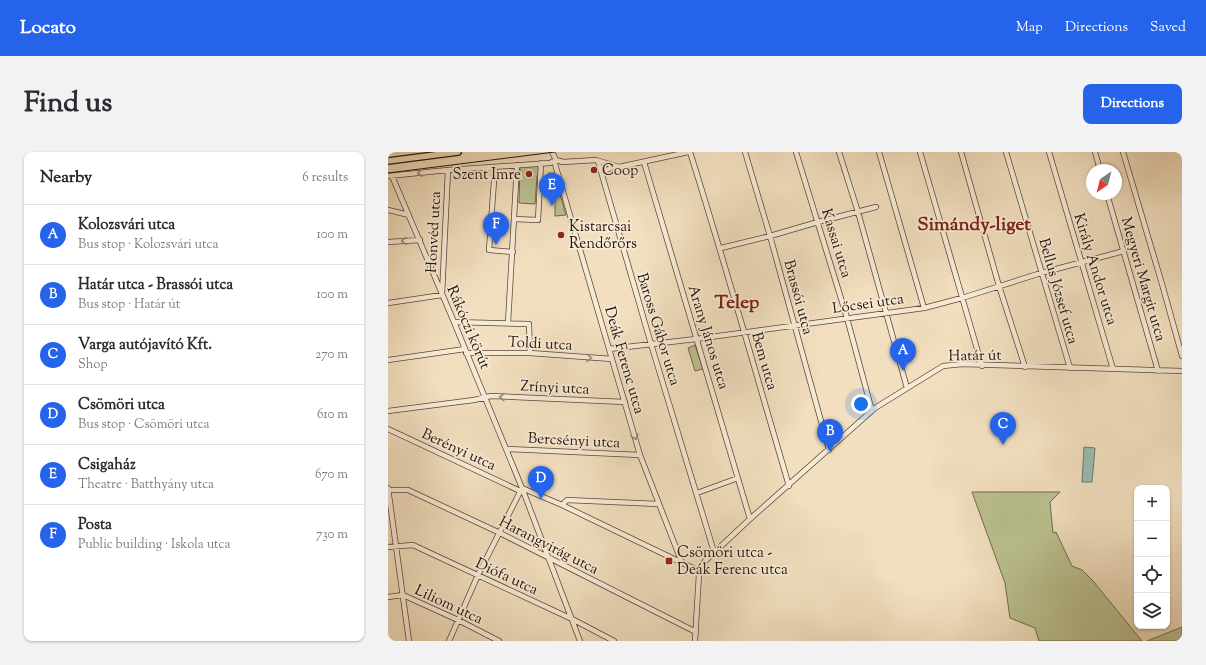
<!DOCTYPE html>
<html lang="en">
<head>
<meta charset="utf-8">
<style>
	body { margin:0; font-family:"Sorts Mill Goudy",serif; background:#f2f2f3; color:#2b2b33 }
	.controls { position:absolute; right:12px; bottom:12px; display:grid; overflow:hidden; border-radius:8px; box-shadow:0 1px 3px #0004 }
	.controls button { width:36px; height:36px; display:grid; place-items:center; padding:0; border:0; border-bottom:1px solid #e1e1e2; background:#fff; color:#2b2b33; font:20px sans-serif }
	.compass { position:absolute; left:698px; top:12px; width:36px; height:36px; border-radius:50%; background:#fff; box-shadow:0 1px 3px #0004; rotate:215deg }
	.you { position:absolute; left:473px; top:252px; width:14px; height:14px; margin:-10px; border:3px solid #fff; border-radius:50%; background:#1a73e8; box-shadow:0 0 0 6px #1a73e833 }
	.badge { display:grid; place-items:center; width:26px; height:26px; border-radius:50%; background:#2563eb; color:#fff; font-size:13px; font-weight:700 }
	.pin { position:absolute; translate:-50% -33px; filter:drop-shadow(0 1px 2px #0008) }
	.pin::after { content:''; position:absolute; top:21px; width:14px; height:12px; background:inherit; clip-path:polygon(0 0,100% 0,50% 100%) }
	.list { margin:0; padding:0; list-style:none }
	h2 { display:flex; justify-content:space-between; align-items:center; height:52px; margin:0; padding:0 16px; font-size:17px }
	h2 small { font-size:13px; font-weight:400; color:#7c7c81 }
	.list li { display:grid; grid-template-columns:26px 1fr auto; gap:12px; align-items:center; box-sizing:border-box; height:60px; padding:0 16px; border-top:1px solid #e1e1e2 }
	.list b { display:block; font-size:15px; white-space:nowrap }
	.list p { margin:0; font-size:13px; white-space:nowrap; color:#7c7c81 }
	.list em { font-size:13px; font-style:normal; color:#7c7c81 }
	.icon { flex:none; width:22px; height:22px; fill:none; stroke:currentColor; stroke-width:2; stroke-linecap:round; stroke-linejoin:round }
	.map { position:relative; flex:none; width:794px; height:489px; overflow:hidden; border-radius:8px }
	header { display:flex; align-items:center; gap:24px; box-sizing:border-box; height:56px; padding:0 20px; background:#2563eb; color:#fff }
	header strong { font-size:19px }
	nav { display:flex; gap:22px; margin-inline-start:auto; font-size:14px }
	.intro { display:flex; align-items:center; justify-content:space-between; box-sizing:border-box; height:96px; padding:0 24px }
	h1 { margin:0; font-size:28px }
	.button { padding:10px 18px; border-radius:8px; background:#2563eb; color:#fff; font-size:14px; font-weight:700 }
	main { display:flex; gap:24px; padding:0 24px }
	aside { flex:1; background:#fff; border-radius:8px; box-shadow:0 1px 3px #0004 }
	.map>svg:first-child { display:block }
	.green { fill:#bbc191; stroke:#6f6a4f }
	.water { fill:#9bbdb2; stroke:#6b7970 }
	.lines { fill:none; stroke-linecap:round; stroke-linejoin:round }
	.minor-casing { stroke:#57473a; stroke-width:6 }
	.major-casing { stroke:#23140d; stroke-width:8 }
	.minor { stroke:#f7ead5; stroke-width:4.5 }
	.major { stroke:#f2dfbf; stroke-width:5.5 }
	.tram { stroke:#23140d; stroke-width:1 }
	.oneway { stroke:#988a7b }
	.poi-dot { fill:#8f2418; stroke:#f7ead5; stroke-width:1.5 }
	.labels { text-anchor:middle; stroke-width:3.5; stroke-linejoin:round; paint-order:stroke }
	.poi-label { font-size:15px; fill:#23140d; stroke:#f7ead5; text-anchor:start }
	.street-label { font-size:15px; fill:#23140d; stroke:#f7ead5 }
	.district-label { font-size:19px; font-weight:bold; fill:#7a1f14; stroke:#f7ead5 }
</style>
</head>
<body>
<header>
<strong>Locato</strong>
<nav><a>Map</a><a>Directions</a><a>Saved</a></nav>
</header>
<div class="intro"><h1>Find us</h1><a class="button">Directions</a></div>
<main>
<aside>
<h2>Nearby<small>6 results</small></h2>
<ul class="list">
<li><span class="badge">A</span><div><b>Kolozsvári utca</b><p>Bus stop · Kolozsvári utca</p></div><em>100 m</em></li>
<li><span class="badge">B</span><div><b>Határ utca - Brassói utca</b><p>Bus stop · Határ út</p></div><em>100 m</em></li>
<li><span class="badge">C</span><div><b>Varga autójavító Kft.</b><p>Shop</p></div><em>270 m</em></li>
<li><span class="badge">D</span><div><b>Csömöri utca</b><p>Bus stop · Csömöri utca</p></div><em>610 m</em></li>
<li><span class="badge">E</span><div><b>Csigaház</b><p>Theatre · Batthyány utca</p></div><em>670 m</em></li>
<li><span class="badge">F</span><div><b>Posta</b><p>Public building · Iskola utca</p></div><em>730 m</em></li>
</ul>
</aside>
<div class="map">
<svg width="794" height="489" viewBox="0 0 794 489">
	<rect width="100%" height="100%" fill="#f2dfbf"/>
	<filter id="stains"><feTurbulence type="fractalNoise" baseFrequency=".005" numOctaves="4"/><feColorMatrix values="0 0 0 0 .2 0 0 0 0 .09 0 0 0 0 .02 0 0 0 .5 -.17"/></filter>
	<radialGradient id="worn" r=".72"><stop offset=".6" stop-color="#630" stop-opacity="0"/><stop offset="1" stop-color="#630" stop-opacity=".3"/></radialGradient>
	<path class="green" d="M149 13 152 17 151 23 149 24 147 52 131 51 132 15Z
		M161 21H166L178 63 167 64V44H160Z
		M307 193 315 217 307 219 300 196Z
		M584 340H672L662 350 665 381 668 380 684 414 694 418 705 429 754 489H651L647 476 622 466 617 431Z
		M794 475V489H759Z"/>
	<path class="water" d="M696 295 707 296 704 330H694Z"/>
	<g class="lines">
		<g class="minor-casing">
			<path id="minor" d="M164 0 168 8
				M302 0C337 111 368 222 401 334
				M357 0 382 84 441 298
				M408 0 459 166 484 259
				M451 0 470 60 519 236
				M491 0 536 156
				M532 0 594 214
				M573 0 611 134 637 215
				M618 0 682 216
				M661 0 725 217
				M707 0 712 18
				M735 0 774 132 794 204
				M168 8 167 12 252 303 294 411
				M168 8 175 10 208 8 231 15 300 0
				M210 9 263 192 326 400
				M256 10 362 367
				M107 15 101 98 125 100
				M213 20 223 16 225 14
				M0 24 60 18 162 11 168 8
				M4 24 66 170 134 336 192 489
				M719 42 770 219
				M0 58 21 63
				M126 67 150 68 153 11
				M0 90 32 88
				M333 96 382 84 430 70 488 55
				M0 151 54 143 60 18
				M66 170 141 172 142 201
				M120 171 129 13
				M221 197 308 187 536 156 574 146 653 121 736 99
				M78 201H142L224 207
				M0 208 77 197
				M0 259 86 248 103 244 237 250
				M0 277 132 339
				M118 297 252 303
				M0 336 21 489
				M134 336 174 353 311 419
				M0 338H20L112 381 308 480
				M309 341 350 326
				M174 353 179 348 270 352
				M0 395 25 393 184 467 226 489
				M0 445 15 443 70 468 111 489
				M61 489 90 423 134 336
				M307 489 311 422 313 416 317 409 362 367 487 256 555 214 574 212 794 219"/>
		</g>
		<g class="major-casing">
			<path id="major" d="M0 9 70 0"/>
		</g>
		<use href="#minor" class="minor"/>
		<use href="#major" class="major"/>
		<path class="tram" d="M0 21 167 0"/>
	</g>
	<defs><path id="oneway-chevron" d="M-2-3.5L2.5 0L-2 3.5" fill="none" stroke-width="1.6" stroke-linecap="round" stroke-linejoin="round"/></defs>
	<g class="oneway">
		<use href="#oneway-chevron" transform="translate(32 21) rotate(174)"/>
		<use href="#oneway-chevron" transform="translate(16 89) rotate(177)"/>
		<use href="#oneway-chevron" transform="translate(201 206) rotate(4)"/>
		<use href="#oneway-chevron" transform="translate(114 245) rotate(-177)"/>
		<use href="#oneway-chevron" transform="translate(247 285) rotate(74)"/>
	</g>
	<g class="poi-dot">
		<circle cx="206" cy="18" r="4"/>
		<circle cx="141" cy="22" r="4"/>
		<circle cx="173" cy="83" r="4"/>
		<rect x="277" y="405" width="8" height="8" rx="2"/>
	</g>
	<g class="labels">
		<g class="poi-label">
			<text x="214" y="23">Coop</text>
			<text x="133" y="27" text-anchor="end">Szent Imre</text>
			<text x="181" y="79">Kistarcsai<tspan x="181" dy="17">Rendőrőrs</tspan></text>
			<text x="289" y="405">Csömöri utca -<tspan x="289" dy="17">Deák Ferenc utca</tspan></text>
		</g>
		<g class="street-label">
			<text transform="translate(45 80) rotate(-87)" y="5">Honvéd utca</text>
			<text transform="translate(449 91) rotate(73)" y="5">Kassai utca</text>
			<text transform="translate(708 117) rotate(73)" y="5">Király Andor utca</text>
			<text transform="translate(756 127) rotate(74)" y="5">Megyeri Margit utca</text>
			<text transform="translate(671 139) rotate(74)" y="5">Bellus József utca</text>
			<text transform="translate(411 145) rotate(75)" y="5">Brassói utca</text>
			<text transform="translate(480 151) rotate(-8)" y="5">Lőcsei utca</text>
			<text transform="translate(81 175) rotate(67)" y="5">Rákóczi körút</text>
			<text transform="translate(271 177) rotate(73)" y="5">Baross Gábor utca</text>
			<text transform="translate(321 185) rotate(73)" y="5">Arany János utca</text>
			<text transform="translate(152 191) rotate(3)" y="5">Toldi utca</text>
			<text transform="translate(587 203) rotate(-1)" y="5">Határ út</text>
			<text transform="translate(237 208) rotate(74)" y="5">Deák Ferenc utca</text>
			<text transform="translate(377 209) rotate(74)" y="5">Bem utca</text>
			<text transform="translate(167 235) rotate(3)" y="5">Zrínyi utca</text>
			<text transform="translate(186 288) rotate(3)" y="5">Bercsényi utca</text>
			<text transform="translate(71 297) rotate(25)" y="5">Berényi utca</text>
			<text transform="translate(161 393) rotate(27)" y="5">Harangvirág utca</text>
			<text transform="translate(119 424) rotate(25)" y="5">Diófa utca</text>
			<text transform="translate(61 452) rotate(25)" y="5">Liliom utca</text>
		</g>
		<g class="district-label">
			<text x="586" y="78">Simándy-liget</text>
			<text x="349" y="156">Telep</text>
		</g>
	</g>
	<rect width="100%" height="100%" filter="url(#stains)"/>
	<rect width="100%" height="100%" fill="url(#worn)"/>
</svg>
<div class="controls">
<button>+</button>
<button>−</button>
<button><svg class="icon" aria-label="locate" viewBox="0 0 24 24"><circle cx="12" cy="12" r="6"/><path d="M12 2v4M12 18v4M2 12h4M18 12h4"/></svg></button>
<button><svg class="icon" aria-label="layers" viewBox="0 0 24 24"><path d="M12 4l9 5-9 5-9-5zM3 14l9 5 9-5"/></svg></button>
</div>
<svg class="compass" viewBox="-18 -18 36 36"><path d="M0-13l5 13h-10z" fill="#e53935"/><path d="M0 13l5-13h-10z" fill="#7c7c81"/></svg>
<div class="you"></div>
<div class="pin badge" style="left:515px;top:219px">A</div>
<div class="pin badge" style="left:442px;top:300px">B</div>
<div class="pin badge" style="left:615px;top:293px">C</div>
<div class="pin badge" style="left:153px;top:347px">D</div>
<div class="pin badge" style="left:164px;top:54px">E</div>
<div class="pin badge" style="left:108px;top:93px">F</div>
</div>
</main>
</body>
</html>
